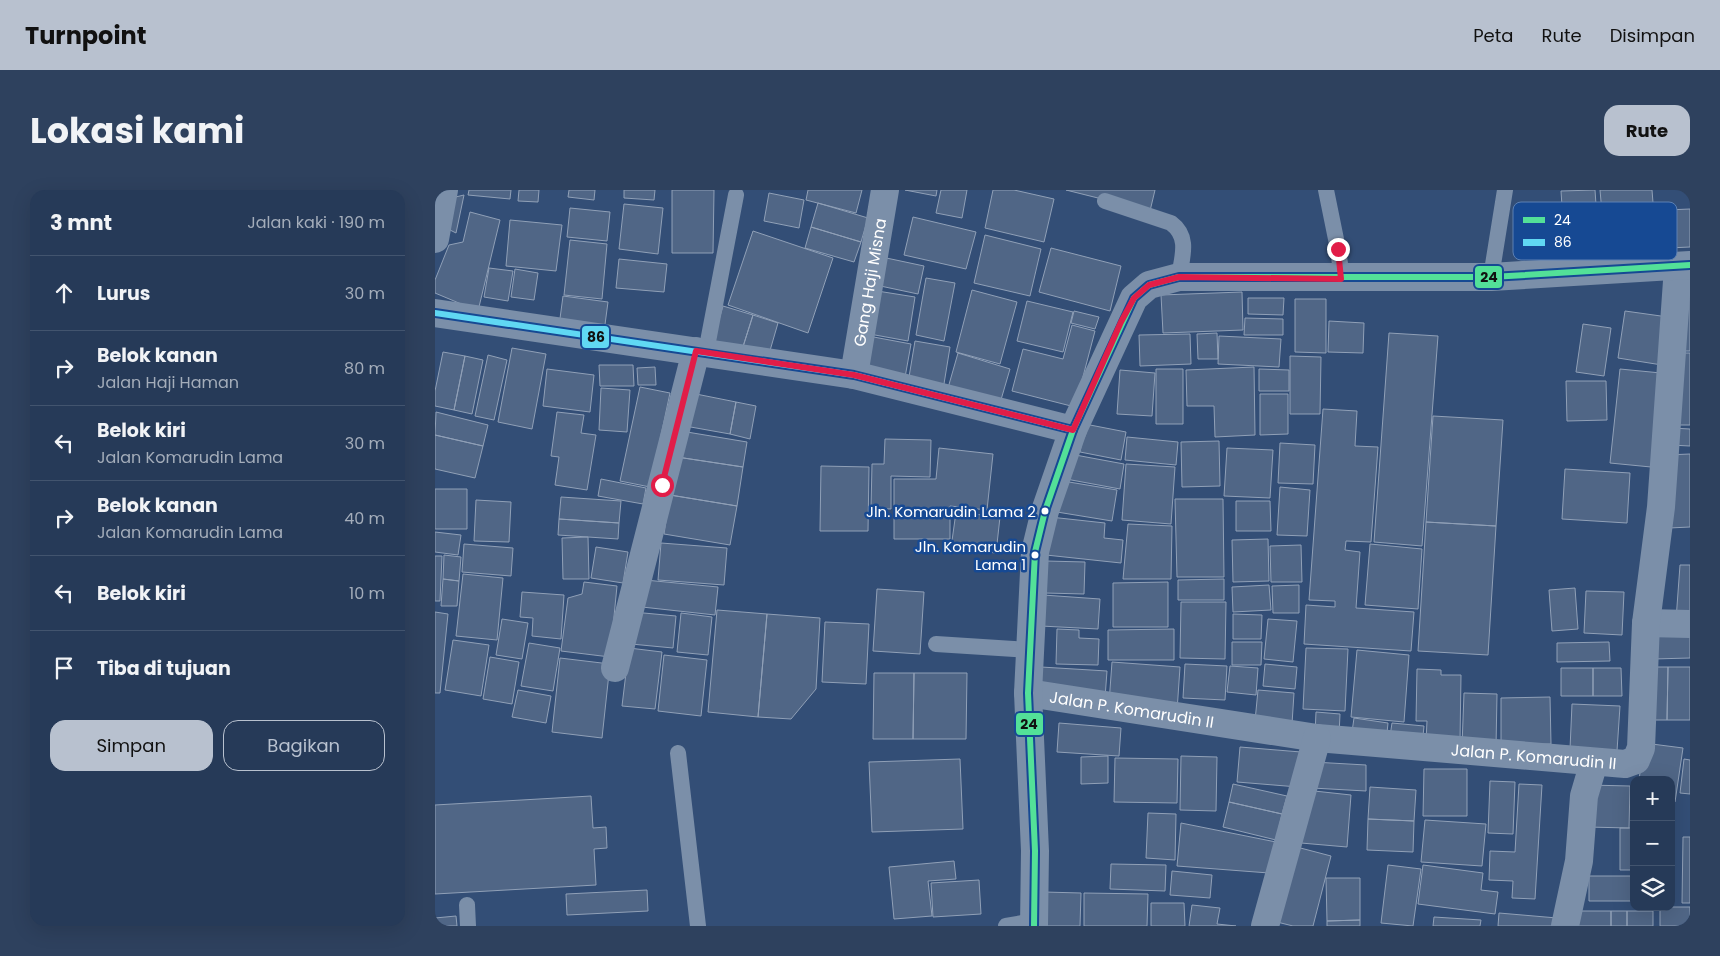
<!DOCTYPE html>
<html lang="id">
<head>
<meta charset="utf-8">
<style>
	body { margin:0; font-family:Poppins,sans-serif; background:#2e415e; color:#f1f3f6 }
	.controls { position:absolute; right:15px; bottom:15px; display:grid; overflow:hidden; border-radius:10px; box-shadow:0 5px 20px #0002 }
	.controls button { width:45px; height:45px; display:grid; place-items:center; padding:0; border:0; border-bottom:1px solid #42546e; background:#263a58; color:#f1f3f6; font:25px sans-serif }
	.stop { position:absolute; width:15px; height:15px; margin:-11px; border:4px solid #e11d48; border-radius:50%; background:#fff }
	.stop.end { background:#e11d48; border-color:#fff; box-shadow:0 1px 5px #0008 }
	.list { margin:0; padding:0; list-style:none }
	h2 { display:flex; justify-content:space-between; align-items:center; height:65px; margin:0; padding:0 20px; font-size:21px }
	h2 small { font-size:16px; font-weight:400; color:#a4adba }
	.list li { display:grid; grid-template-columns:32px 1fr auto; gap:15px; align-items:center; box-sizing:border-box; height:75px; padding:0 20px; border-top:1px solid #42546e }
	.list b { display:block; font-size:19px; white-space:nowrap }
	.list p { margin:0; font-size:16px; white-space:nowrap; color:#a4adba }
	.list em { font-size:16px; font-style:normal; color:#a4adba }
	.actions { display:flex; gap:10px; padding:15px 20px }
	.actions a { flex:1; padding:11px 0; border:1px solid #b8c1cf; border-radius:15px; text-align:center; font-size:18px; color:#b8c1cf }
	.actions .main { background:#b8c1cf; color:#111 }
	.icon { flex:none; width:28px; height:28px; fill:none; stroke:currentColor; stroke-width:2; stroke-linecap:round; stroke-linejoin:round }
	.map { position:relative; flex:none; width:1255px; height:736px; overflow:hidden; border-radius:15px }
	header { display:flex; align-items:center; gap:30px; box-sizing:border-box; height:70px; padding:0 25px; background:#b8c1cf; color:#111 }
	header strong { font-size:24px }
	nav { display:flex; gap:28px; margin-inline-start:auto; font-size:18px }
	.intro { display:flex; align-items:center; justify-content:space-between; box-sizing:border-box; height:120px; padding:0 30px }
	h1 { margin:0; font-size:35px }
	.button { padding:12px 22px; border-radius:15px; background:#b8c1cf; color:#111; font-size:18px; font-weight:700 }
	main { display:flex; gap:30px; padding:0 30px }
	aside { flex:1; background:#263a58; border-radius:15px; box-shadow:0 5px 20px #0002 }
	.map>svg:first-child { display:block }
	.building { fill:#506686; stroke:#90a0b7 }
	.lines { fill:none; stroke-linecap:round; stroke-linejoin:round }
	.service { stroke:#7b8fa9; stroke-width:16 }
	.minor { stroke:#7b8fa9; stroke-width:28 }
	.tertiary { stroke:#7b8fa9; stroke-width:28 }
	.bus-1-casing { stroke:#164993; stroke-width:10 }
	.bus-2-casing { stroke:#164993; stroke-width:10 }
	.bus-1 { stroke:#53e098; stroke-width:6 }
	.bus-2 { stroke:#60d8f3; stroke-width:6 }
	.route { stroke:#e11d48; stroke-width:6 }
	.bus-dot { fill:#fff; stroke:#164993; stroke-width:2 }
	.labels { text-anchor:middle; stroke-width:5; stroke-linejoin:round; paint-order:stroke }
	.bus-label { font-size:15px; fill:#fff; stroke:#164993; text-anchor:end }
	.street-label { font-size:16px; fill:#fff; stroke:#164993 }
	.key { fill:#164993; stroke:#5c80b3; stroke-width:1 }
	.key-label { font-size:14px; fill:#fff }
	.line-badge { stroke:#164993; stroke-width:2 }
	.pale-badge-label { font-size:14px; text-anchor:middle; font-weight:bold; fill:#111 }
</style>
</head>
<body>
<header>
<strong>Turnpoint</strong>
<nav><a>Peta</a><a>Rute</a><a>Disimpan</a></nav>
</header>
<div class="intro"><h1>Lokasi kami</h1><a class="button">Rute</a></div>
<main>
<aside>
<h2>3 mnt<small>Jalan kaki · 190 m</small></h2>
<ul class="list">
<li><svg class="icon" aria-label="ahead" viewBox="0 0 24 24"><path d="M12 20V5M6 11l6-6 6 6"/></svg><div><b>Lurus</b></div><em>30 m</em></li>
<li><svg class="icon" aria-label="right" viewBox="0 0 24 24"><path d="M7 20v-9h11M14 6l5 5-5 5"/></svg><div><b>Belok kanan</b><p>Jalan Haji Haman</p></div><em>80 m</em></li>
<li><svg class="icon" aria-label="left" viewBox="0 0 24 24"><path d="M17 20v-9H6M10 6l-5 5 5 5"/></svg><div><b>Belok kiri</b><p>Jalan Komarudin Lama</p></div><em>30 m</em></li>
<li><svg class="icon" aria-label="right" viewBox="0 0 24 24"><path d="M7 20v-9h11M14 6l5 5-5 5"/></svg><div><b>Belok kanan</b><p>Jalan Komarudin Lama</p></div><em>40 m</em></li>
<li><svg class="icon" aria-label="left" viewBox="0 0 24 24"><path d="M17 20v-9H6M10 6l-5 5 5 5"/></svg><div><b>Belok kiri</b></div><em>10 m</em></li>
<li><svg class="icon" aria-label="arrive" viewBox="0 0 24 24"><path d="M6 21V4h12l-3 4 3 4H6"/></svg><div><b>Tiba di tujuan</b></div></li>
</ul>
<div class="actions"><a class="main">Simpan</a><a>Bagikan</a></div>
</aside>
<div class="map">
<svg width="1255" height="736" viewBox="0 0 1255 736">
	<rect width="100%" height="100%" fill="#334e76"/>
	<path class="building" d="M34 0H76L75 9 33 5Z
		M84 0H104L103 12 83 11Z
		M134 0H160L159 10 133 7Z
		M189 0H220L219 10 189 8Z
		M237 0H279L278 63H237Z
		M373 0H427L421 23 371 10Z
		M470 0H502L501 6Z
		M506 0H532L527 28 501 23Z
		M558 0H579L619 9 609 52 550 38Z
		M631 0H720L715 21Z
		M1160 0 1164 59 1130 62 1126 1Z
		M1165 0H1217L1222 64 1171 68Z
		M334 3 369 10 364 38 329 31Z
		M29 5 21 43 7 36 12 9Z
		M383 13 433 28 426 52 376 37Z
		M189 14 228 18 223 64 184 59Z
		M135 18 175 22 172 51 132 47Z
		M1255 19V57L1233 58 1231 20Z
		M35 22 65 30 43 121 0 103V90L14 55 28 52Z
		M478 27 541 42 531 79 469 65Z
		M75 30 127 35 121 81 71 76Z
		M376 37 426 52 419 72 370 58Z
		M318 41 398 68 373 143 293 115Z
		M550 45 606 59 595 106 539 93Z
		M135 50 172 54 167 109 129 105Z
		M616 58 686 76 675 121 604 102Z
		M442 66 489 76 483 104 436 94Z
		M184 69 232 74 229 102 181 98Z
		M54 78 78 81 73 111 49 107Z
		M80 79 103 83 99 110 76 107Z
		M491 88 520 93 509 151 481 145Z
		M1255 93V161H1246Z
		M436 100 480 107 473 151 429 143Z
		M537 100 582 112 565 174 521 162Z
		M807 102 808 140 728 143 726 105Z
		M128 106 173 112 169 142 124 136Z
		M813 108H849L848 125 813 124Z
		M860 109H891V163L860 162Z
		M592 111 638 122 628 162 582 151Z
		M288 116 318 125 306 163 277 154Z
		M639 121 664 127 660 139 636 133Z
		M1190 121 1233 127 1227 175 1183 168Z
		M318 125 343 133 332 171 306 163Z
		M810 128 848 129V145H809Z
		M894 131 929 133 928 163 893 162Z
		M1148 134 1176 138 1169 186 1141 182Z
		M637 135 660 141 640 217 577 201 588 159 628 169Z
		M782 143 783 169H763L762 144Z
		M954 143 1003 146 987 356 939 352Z
		M755 144 756 174 705 176 704 145Z
		M428 145 476 154 469 193 421 184Z
		M784 146 846 149 844 177 783 174Z
		M480 151 515 157 508 200 473 193Z
		M77 158 111 164 97 239 63 232Z
		M8 162 30 166 19 220 0 216V201Z
		M523 163 575 179 563 220 511 205Z
		M1241 163H1255V235H1240Z
		M53 165 72 170 59 230 40 226Z
		M30 166 48 170 37 224 19 220Z
		M855 166 886 167 885 224H855Z
		M164 175H198L199 196H165Z
		M220 177 221 195H203L202 178Z
		M819 177 820 245 780 247 779 216H752L751 180Z
		M112 179 159 185 155 222 108 216Z
		M721 179H748V234H721Z
		M824 179 854 180V201H824Z
		M1185 179 1226 183 1216 277 1175 273Z
		M685 180 720 183 717 226 682 224Z
		M1131 191H1171L1172 230 1132 231Z
		M205 197 235 203 215 297 185 291Z
		M166 198 195 200 192 242 164 240Z
		M256 203 301 212 295 244 250 236Z
		M825 204H853V244L825 245Z
		M301 212 321 216 315 249 295 244Z
		M888 219 922 221 920 256 943 257 936 352 911 351 910 360 925 362 921 418 979 422 976 461 869 454 871 415 900 417V411L874 410Z
		M1 222 53 235 48 256 0 245Z
		M122 222 149 225 146 243 161 245 152 300 120 295 124 267 116 266Z
		M998 226 1068 230 1061 336 991 332Z
		M650 234 691 242 686 270 645 262Z
		M1236 238 1255 239V256L1235 255Z
		M246 241 312 252 308 277 242 267Z
		M0 245 48 256 40 288 0 279Z
		M692 247 743 252 741 275 690 270Z
		M450 249 496 250 495 287 456 286V319L436 318 437 274H449Z
		M784 251 785 296 747 297 746 252Z
		M845 253 880 255 878 294 843 293Z
		M504 258 558 264 552 320 515 316V349H459V289H501Z
		M792 258 838 260 835 308 789 306Z
		M635 264 689 274 685 299 631 289Z
		M1255 264V337L1234 338 1231 265Z
		M242 267 308 277 302 316 235 305Z
		M691 274 740 277 736 334 687 330Z
		M386 276 434 277 433 341H385Z
		M1130 279 1195 283 1192 333 1127 329Z
		M166 289 211 298 208 314 163 306Z
		M628 291 682 300 677 331 622 322Z
		M845 297 875 300 872 346 842 345Z
		M0 299H32V339H0Z
		M235 305 302 316 295 355 229 344Z
		M126 307 186 311 184 333 124 329Z
		M740 309H788L789 387H742Z
		M41 310 76 312 74 352 39 351Z
		M801 311H835L836 341H801Z
		M521 322 565 327 561 363 516 358Z
		M615 327 670 333 669 348 688 350 686 373 611 365Z
		M124 329 184 333 183 349 123 345Z
		M991 332 1061 336 1053 465 983 461Z
		M693 334 737 336 736 389H688Z
		M0 342 26 345 23 365 0 362Z
		M153 347 154 389H128L127 348Z
		M833 349 834 391 798 392 797 350Z
		M226 353 292 358 289 395 223 390Z
		M29 354 78 358 76 386 27 382Z
		M935 354 987 359 983 419 930 415Z
		M866 355 867 392H836L835 356Z
		M161 357 193 362 188 393 156 388Z
		M9 365 26 367 24 391 8 389Z
		M0 366H7L5 411H0Z
		M611 371 650 372 649 404 610 403Z
		M1245 375H1255V431L1241 430Z
		M28 384 68 388 62 450 21 446Z
		M8 389 24 391 22 416H6Z
		M789 389V410H743V390Z
		M210 390 283 397 280 425 207 417Z
		M149 392 182 396 175 467 126 461 133 408 147 404Z
		M733 392V437H678V393Z
		M834 395 836 420 798 422 797 397Z
		M864 395V423H838L837 396Z
		M1140 398 1143 439 1117 441 1114 400Z
		M442 399 489 402 485 464 438 461Z
		M1151 401 1189 402 1187 445 1149 443Z
		M87 402 129 405 126 449 97 446 98 428 85 427Z
		M608 405 665 409 663 439 606 436Z
		M746 412H791L790 469 745 468Z
		M282 420 332 424 323 527 273 522Z
		M0 422 13 424 5 503H0Z
		M198 422 241 426 238 458 196 454Z
		M246 423 277 427 273 465 242 462Z
		M332 424 385 428 381 499 356 529 323 527Z
		M798 424 827 425 826 449H798Z
		M67 429 93 433 87 469 61 465Z
		M833 429 862 431 858 472 829 469Z
		M390 432 434 434 431 494 387 492Z
		M622 439 644 440V448L664 449 663 475 621 474Z
		M739 439V470H673V440Z
		M1255 444V468L1218 469 1217 445Z
		M18 450 54 455 46 506 10 500Z
		M797 452H827L826 475H797Z
		M1174 452 1175 471 1122 472V453Z
		M94 453 125 458 118 501 86 496Z
		M194 458 227 462 220 519 187 516Z
		M871 458 913 459 910 521 868 519Z
		M922 460 974 465 969 532 916 527Z
		M229 465 272 470 266 526 223 521Z
		M55 467 84 472 77 514 48 509Z
		M125 468 175 474 167 548 117 542Z
		M677 472 745 477 742 521 674 513Z
		M750 474 792 476 790 510 748 508Z
		M830 474 862 477 860 499 828 496Z
		M795 476 823 478 821 505 792 502Z
		M606 477 672 481 670 508 604 502Z
		M1212 477H1233L1232 530H1212Z
		M1233 477H1255V530H1232Z
		M1126 478H1158V506H1126Z
		M1158 478H1186L1187 506H1158Z
		M982 479 1006 480V485H1026L1025 551H991L992 531H981Z
		M439 483H479L478 549H438Z
		M479 483H532L531 549H478Z
		M83 500 116 506 111 533 77 527Z
		M823 500 859 503 857 534 820 531Z
		M1029 503 1062 504 1061 557 1027 556Z
		M1115 507 1116 554 1066 555V508Z
		M1137 514 1185 516 1182 561 1135 559Z
		M881 522 905 524 904 545 880 544Z
		M919 528 953 533 951 553 916 549Z
		M624 533 686 538 684 566 622 562Z
		M957 533 989 536 987 556 954 553Z
		M1209 553 1248 558 1240 612 1236 611V590H1204Z
		M805 557 866 562 863 597 802 592Z
		M673 566V593L646 594V567Z
		M746 566 782 567 781 621 745 620Z
		M680 568 743 569 742 613 679 612Z
		M525 569 528 639 437 642 434 572Z
		M1249 569 1255 570V604L1245 603Z
		M878 572 931 575V601L877 598Z
		M989 579H1032V626H988Z
		M1055 591 1080 592 1078 644 1053 643Z
		M798 594 852 606 847 624 794 612Z
		M1084 594 1107 595 1100 709 1077 708 1078 691 1054 690 1055 661 1080 662Z
		M1153 595 1195 596 1194 638 1152 637Z
		M935 597 981 600 979 631 933 629Z
		M870 600 916 605 912 657 866 653Z
		M156 606 158 638 171 637 172 658 159 659 161 695 0 704V615Z
		M794 612 847 624 841 650 788 637Z
		M713 623 741 624 740 670 711 668Z
		M933 629 979 631 978 662 932 660Z
		M990 630 1051 634 1047 676 986 672Z
		M746 633 841 652 834 683 742 676Z
		M1185 638H1199V680H1185Z
		M1236 638H1239V680H1236Z
		M1248 647H1255V713H1247Z
		M854 655 896 666 878 736H858L834 730Z
		M519 671 521 689 493 691 497 726 459 729 454 677Z
		M676 674 731 675 730 701 675 699Z
		M953 675 986 679 978 736 946 733Z
		M988 675 1048 683 1046 700 1063 702 1060 724 983 714Z
		M737 681 777 685 775 708 735 705Z
		M1154 686H1199V711H1154Z
		M891 688H925V730L892 731Z
		M544 690 546 724 498 727 496 693Z
		M212 700 213 721 132 725 131 704Z
		M609 702 646 703 645 736H609Z
		M649 703 713 704 712 736H649Z
		M716 713H749L750 736H716Z
		M757 715 785 718 782 734 801 736H754Z
		M1225 717H1255V736H1225Z
		M1133 721H1176V736H1133Z
		M1176 721H1192V736H1176Z
		M1192 721H1218V736H1192Z
		M1064 723 1122 728 1121 736H1063Z
		M21 726 22 736H0V728Z
		M999 727 1046 730 1045 736H998Z
		M925 730V736H892V731Z"/>
	<g class="lines">
		<path class="service" d="M891 0 903 59 907 89
			M670 11 736 33C755 47 747 67 744 87
			M1056 87 1070 0
			M271 162 301 5
			M501 454 594 460
			M243 563 263 736
			M32 715 33 736
			M571 736 599 731"/>
		<g class="minor">
			<path d="M0 49 9 0"/>
			<path d="M0 123 419 185 638 240"/>
			<path id="s1" d="M419 185 450 0"/>
			<path d="M1211 433 1255 434"/>
			<path d="M180 478 261 161"/>
			<path id="s2" d="M593 503 882 548 1190 574 1201 570 1206 558 1211 433 1226 317 1243 77"/>
			<path d="M830 736 882 548"/>
			<path d="M1130 736 1144 671 1149 606 1159 572"/>
		</g>
		<path class="tertiary" d="M599 736 600 661 593 503 600 362 610 321 638 240 699 108 714 95 744 87H1056L1255 75"/>
		<g class="bus-1-casing">
			<path id="bus-1" d="M599 736 600 661 593 503 600 362 610 321 638 240 699 108 714 95 744 87H1056L1255 75"/>
		</g>
		<g class="bus-2-casing">
			<path id="bus-2" d="M0 123 419 185 638 240"/>
		</g>
		<use href="#bus-1" class="bus-1"/>
		<use href="#bus-2" class="bus-2"/>
	</g>
	<g class="lines">
		<path class="route" d="M227 295 261 161 419 185 638 240 686 132 699 108 714 95 744 87 906 89 903 59"/>
	</g>
	<g class="bus-dot">
		<circle cx="610" cy="321" r="4.5"/>
		<circle cx="600" cy="365" r="4.5"/>
	</g>
	<g class="labels">
		<g class="bus-label">
			<text x="601" y="327">Jln. Komarudin Lama 2</text>
			<text x="591" y="362">Jln. Komarudin<tspan x="591" dy="18">Lama 1</tspan></text>
		</g>
		<g class="street-label">
			<text dy="6" stroke="none"><textPath href="#s1" startOffset="94">Gang Haji Misna</textPath></text>
			<text dy="6" stroke="none"><textPath href="#s2" startOffset="105">Jalan P. Komarudin II</textPath></text>
			<text dy="6" stroke="none"><textPath href="#s2" startOffset="510">Jalan P. Komarudin II</textPath></text>
		</g>
	</g>
	<rect x="1078" y="12" width="164" height="58" rx="8" class="key"/>
	<rect x="1088" y="27" width="22" height="6" fill="#53e098"/>
	<rect x="1088" y="49" width="22" height="7" fill="#60d8f3"/>
	<g class="key-label">
		<text x="1119" y="35">24</text>
		<text x="1119" y="57">86</text>
	</g>
	<g class="line-badge">
		<rect x="1039" y="75" width="29" height="24" rx="5" fill="#53e098"/>
		<rect x="146" y="135" width="29" height="24" rx="5" fill="#60d8f3"/>
		<rect x="580" y="522" width="29" height="24" rx="5" fill="#53e098"/>
	</g>
	<g class="pale-badge-label">
		<text x="1054" y="92">24</text>
		<text x="161" y="152">86</text>
		<text x="594" y="539">24</text>
	</g>
</svg>
<div class="controls">
<button>+</button>
<button>−</button>
<button><svg class="icon" aria-label="layers" viewBox="0 0 24 24"><path d="M12 4l9 5-9 5-9-5zM3 14l9 5 9-5"/></svg></button>
</div>
<div class="stop" style="left:227px;top:295px"></div>
<div class="stop end" style="left:903px;top:59px"></div>
</div>
</main>
</body>
</html>
